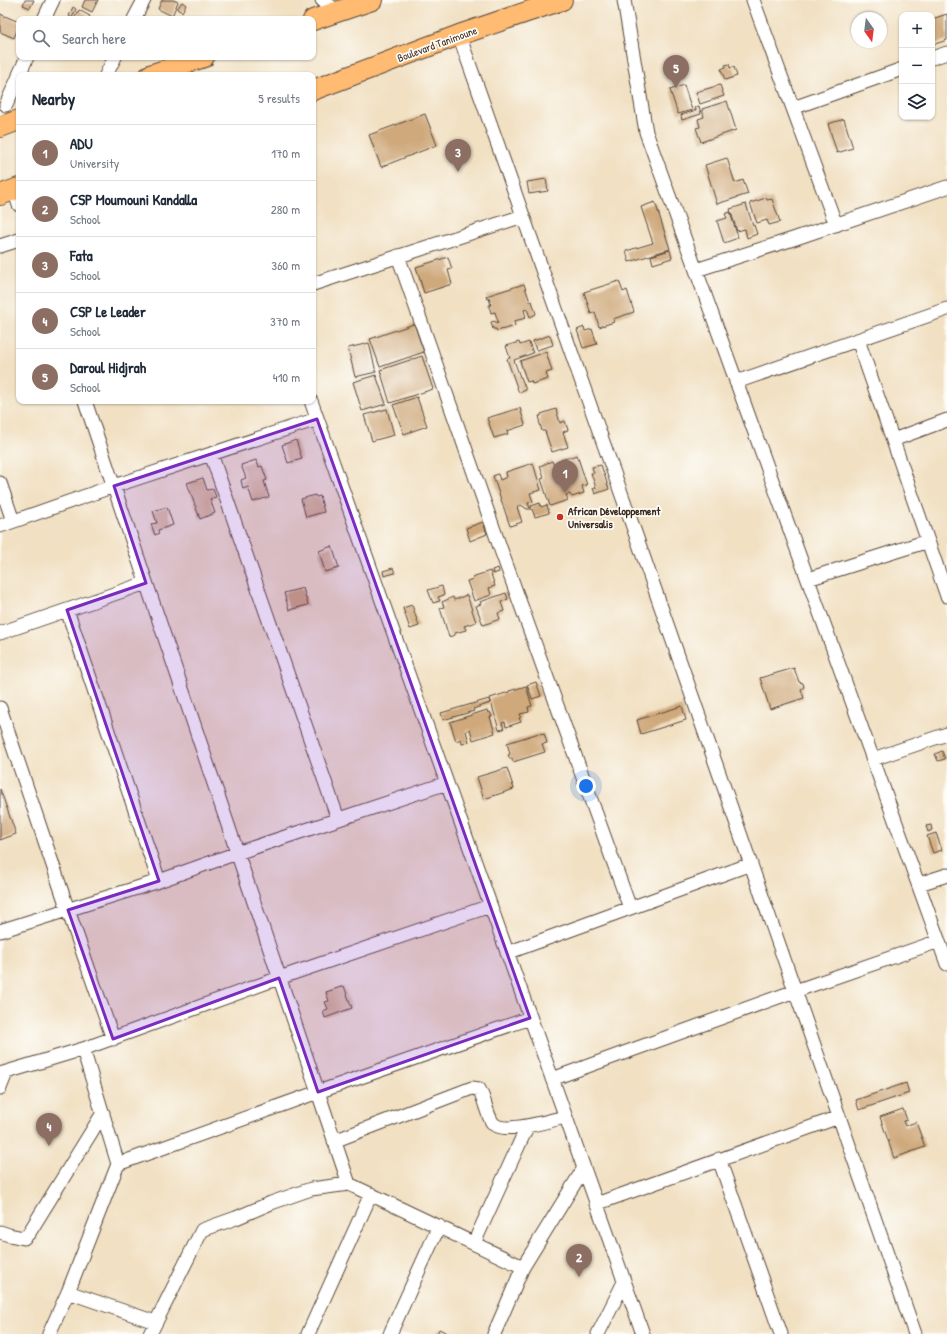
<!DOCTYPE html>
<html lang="en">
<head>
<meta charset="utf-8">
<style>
	body { margin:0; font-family:"Patrick Hand",sans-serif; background:#f6f6f7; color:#1f2937 }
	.controls { position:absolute; right:12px; top:12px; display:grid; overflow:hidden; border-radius:8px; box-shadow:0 1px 3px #0004 }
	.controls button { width:36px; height:36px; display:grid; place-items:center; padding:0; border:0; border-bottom:1px solid #e0e1e3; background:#fff; color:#1f2937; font:20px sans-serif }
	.compass { position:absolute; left:851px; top:12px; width:36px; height:36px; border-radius:50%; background:#fff; box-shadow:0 1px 3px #0004; rotate:166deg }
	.you { position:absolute; left:586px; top:786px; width:14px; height:14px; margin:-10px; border:3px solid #fff; border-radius:50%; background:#1a73e8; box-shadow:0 0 0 6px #1a73e833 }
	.badge { display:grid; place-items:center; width:26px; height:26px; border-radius:50%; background:#0f766e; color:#fff; font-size:13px; font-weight:700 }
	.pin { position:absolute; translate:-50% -33px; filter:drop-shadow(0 1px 2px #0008) }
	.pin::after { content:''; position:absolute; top:21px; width:14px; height:12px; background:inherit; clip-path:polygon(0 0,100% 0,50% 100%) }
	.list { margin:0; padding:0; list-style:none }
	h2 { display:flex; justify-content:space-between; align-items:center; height:52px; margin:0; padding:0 16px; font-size:17px }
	h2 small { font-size:13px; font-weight:400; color:#747a83 }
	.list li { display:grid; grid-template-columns:26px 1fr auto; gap:12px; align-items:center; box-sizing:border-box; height:56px; padding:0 16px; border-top:1px solid #e0e1e3 }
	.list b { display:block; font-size:15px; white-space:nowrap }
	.list p { margin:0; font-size:13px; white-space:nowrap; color:#747a83 }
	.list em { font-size:13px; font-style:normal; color:#747a83 }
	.icon { flex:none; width:22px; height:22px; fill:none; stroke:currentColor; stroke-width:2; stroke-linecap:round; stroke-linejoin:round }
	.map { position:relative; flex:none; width:947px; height:1334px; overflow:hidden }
	.search { position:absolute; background:#fff; box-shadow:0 1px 3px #0004; left:16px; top:16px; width:300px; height:44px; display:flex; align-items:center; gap:10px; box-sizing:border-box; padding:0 14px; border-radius:8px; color:#747a83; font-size:15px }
	.panel { position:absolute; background:#fff; box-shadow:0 1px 3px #0004; left:16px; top:72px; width:300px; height:332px; border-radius:8px }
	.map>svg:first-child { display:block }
	.building { fill:#cfa97c }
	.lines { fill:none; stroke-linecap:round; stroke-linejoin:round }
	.minor-casing { stroke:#564537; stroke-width:15 }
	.primary-casing { stroke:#564537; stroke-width:22 }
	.minor { stroke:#fff; stroke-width:13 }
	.primary { stroke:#ffbb71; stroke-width:20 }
	.marked { fill:#7b2cbf; fill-opacity:0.2; stroke:#7b2cbf; stroke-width:3; stroke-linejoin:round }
	.poi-dot { fill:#c8321e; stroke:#fdfcf7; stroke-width:1.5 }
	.labels { text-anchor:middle; stroke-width:3.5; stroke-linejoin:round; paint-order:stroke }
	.street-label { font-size:11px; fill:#3b2a1e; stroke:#fdfcf7 }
	.poi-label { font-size:11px; font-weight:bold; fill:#3b2a1e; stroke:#fdfcf7; text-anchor:start }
</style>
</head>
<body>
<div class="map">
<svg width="947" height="1334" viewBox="0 0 947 1334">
	<rect width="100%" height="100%" fill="#fdfcf7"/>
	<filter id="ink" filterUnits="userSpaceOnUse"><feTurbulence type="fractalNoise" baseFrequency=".025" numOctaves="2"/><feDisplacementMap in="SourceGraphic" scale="8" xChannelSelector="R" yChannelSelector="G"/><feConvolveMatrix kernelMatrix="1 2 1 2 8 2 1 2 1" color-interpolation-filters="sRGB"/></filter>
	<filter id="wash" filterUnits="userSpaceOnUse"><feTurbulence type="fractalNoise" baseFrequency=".012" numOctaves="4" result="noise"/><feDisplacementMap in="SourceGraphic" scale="16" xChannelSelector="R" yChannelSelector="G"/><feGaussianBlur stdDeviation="0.9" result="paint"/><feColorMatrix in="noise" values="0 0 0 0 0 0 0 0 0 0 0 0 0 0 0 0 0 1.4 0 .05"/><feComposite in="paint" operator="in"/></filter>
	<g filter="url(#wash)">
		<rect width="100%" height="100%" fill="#f1e0c2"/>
		<g id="blocks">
			<path class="building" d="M25 0H34L30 8 23 5Z
				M85 0H98L92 12 82 7Z
				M162 0H173L178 2 172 16 158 9Z
				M182 2 186 5 182 12 177 9Z
				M73 7 76 9 72 18 69 16Z
				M79 10 90 16 88 19H74Z
				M0 14 19 22V25L14 38 0 32Z
				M947 14V40L932 45V19Z
				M729 64 730 68 734 67 737 76 725 80 721 69 726 67 725 65Z
				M684 85 692 110 678 114 670 90Z
				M720 85 724 96 700 104 696 92Z
				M727 101 736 130 701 142 696 128 700 127 698 119 704 117 702 109Z
				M699 106 701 114 682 120 681 115 696 110 695 107Z
				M425 114 437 145 381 167 369 135Z
				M844 119 853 148 837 153 828 124Z
				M727 158 735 183 743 180 748 194 717 204 705 165Z
				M546 179 548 191 529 194 527 182Z
				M766 198 767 200 772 199 780 222 769 225 767 220 757 223 750 203Z
				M655 202 670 249 629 262 626 251 653 243 641 207Z
				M746 204 753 226 754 225 757 234 747 238 745 229 737 231 730 209Z
				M730 212 738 238 724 243 717 221 727 218 725 214Z
				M670 250 672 258 653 264 651 256Z
				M448 257 452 269 448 270 452 284 424 293 416 267Z
				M619 281 623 292 627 290 634 312 613 319 614 322 599 327 595 312 591 314 584 292Z
				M524 284 530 302 532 301 536 314 530 317 527 309 524 310 526 318 514 321 515 326 497 331 496 329H493L491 322 495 321 496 323 498 322 495 312 491 313 489 305H491L489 298 487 299 486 296Z
				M414 324 424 352 380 367 370 339Z
				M584 327 585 331 592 329 597 344 583 348 577 330Z
				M550 335 553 345 536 350 533 341Z
				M519 342 520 345 529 342 533 353 514 360 520 377H521L526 390 519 393 507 359 510 358 506 346Z
				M369 343 376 372 355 377 348 348Z
				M546 352 552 371 546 373 548 379 532 384 531 381 527 382 520 361Z
				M422 356 433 389 390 403 380 370Z
				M376 375 386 404 362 411 353 382Z
				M417 397 427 426 404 434 393 405Z
				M520 408 525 425 507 431 508 434 494 438 487 418Z
				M387 409 394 435 372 441 364 415Z
				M556 409 560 423 565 421 568 430 563 432 568 447 552 452 545 431H542L539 421 540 420 539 416H541V414Z
				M296 440 302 459 288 463 282 445Z
				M577 455 587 485 582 486 584 493 572 497 570 494 566 495 568 500 550 506 541 479 544 478 540 466 552 461 554 465 561 463V460Z
				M256 460 259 467 262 466 267 480 264 481 269 497 253 502 248 487 243 489 241 480 246 478 241 465Z
				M533 463 541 490 530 493 533 502 528 503 530 508 532 507 531 506 540 503 541 507 547 505 549 513 535 517 532 509H527L521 505 517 507 522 522 510 526 493 476 498 474 500 480 507 477 506 472Z
				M601 465 609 489 595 494 593 488H596L591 473H594L592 467Z
				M203 478 207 490 213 489 216 497 210 499 215 513 200 519 187 483Z
				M315 495 316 497 320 496 324 512 306 517 301 499Z
				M167 507 173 525 158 530 159 533 155 535 151 524 157 523 153 511Z
				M483 522 487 534 470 541 466 528Z
				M332 546 339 568 325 572 319 551Z
				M393 568 395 573 384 576 383 571Z
				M498 568 499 572 493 574 492 570Z
				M490 571 495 586 489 588 491 595 474 601 467 581 473 579 472 577Z
				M442 586 444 595 438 597 440 601 433 603 428 590Z
				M303 588 308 605 289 610 284 593Z
				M506 593 508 599 501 602 504 611 498 613 500 619 483 625 476 606 481 604 480 602Z
				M467 595 476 622 464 626 466 630 455 633V635L449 637 440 608 444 607 442 602 453 597 454 600Z
				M412 605 419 626 410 629 403 608Z
				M794 668 799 682 803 683 804 687 801 689 804 698 770 709 760 678Z
				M536 682 541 696 532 699 527 685Z
				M526 686 532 706 528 707 529 712 520 714 521 717 519 718 521 722 506 727 505 722 502 723 504 729 499 730 490 698 509 692V691Z
				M489 699 490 703 473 709 474 711 443 720 441 713Z
				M682 706 686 720 641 734 637 720Z
				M487 710 488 713 490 712 492 717H490L495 733 473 740 470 729 466 731 469 742 462 744 461 739 456 741 450 722Z
				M539 733V734L544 733 547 743 542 744 545 752 513 762 512 759H510L508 755 510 754 507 743Z
				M942 751 945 759 938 761 935 754Z
				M507 768 514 789 484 799 477 777Z
				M0 789 16 834 0 840Z
				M931 825 932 830 928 832 926 826Z
				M936 833 942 850 933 853 927 836Z
				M344 986 352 1008 325 1018 323 1011 328 1009 325 1002 329 1001 326 992Z
				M906 1083 909 1093 859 1110 856 1100Z
				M903 1109 907 1120 903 1121 905 1126 916 1122 925 1147 894 1158 880 1117Z
				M439 1329 449 1334H437Z"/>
		</g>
	</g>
	<g filter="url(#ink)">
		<use href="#blocks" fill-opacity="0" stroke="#564537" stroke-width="1"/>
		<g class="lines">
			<g class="minor-casing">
				<path id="minor" d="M322 0 339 12
					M624 0 646 132 947 964
					M753 0 836 225
					M44 19 53 0
					M134 19 144 0
					M459 35 625 504 915 1334
					M932 58 947 53
					M19 75 27 57
					M106 75 115 57
					M6 105 19 76
					M793 108 902 69
					M14 190 19 205
					M0 246 19 240
					M398 256 501 550 630 908
					M696 270 793 239 947 187
					M313 284 523 216
					M858 340 947 596
					M736 382 947 309
					M85 401 349 1184
					M311 401 643 1334
					M893 440 947 420
					M211 454 338 819
					M0 483 13 521
					M0 526 114 486 317 419
					M808 579 928 541
					M67 610 159 881
					M0 633 146 583
					M0 708 68 910 113 1039
					M873 759 947 734
					M919 884 947 875
					M0 931 159 881 237 853 447 783
					M507 953 751 864
					M83 1049 118 1164
					M0 1074 83 1049 279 978 490 906
					M552 1079 795 991 939 941
					M0 1088 6 1073
					M334 1141 472 1088 479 1089 481 1093C485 1102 487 1114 492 1122 501 1136 552 1120 565 1117
					M719 1159 781 1334
					M596 1204 839 1117
					M0 1232 9 1235 24 1238 29 1233 103 1113
					M474 1243 527 1127
					M68 1292 155 1322
					M49 1334 68 1292 118 1164 318 1092 530 1018
					M150 1334 202 1230 236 1218 271 1203 311 1189 349 1184 523 1267
					M308 1334 371 1194
					M390 1334 439 1226
					M494 1334 523 1267 584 1168
					M598 1334 624 1282"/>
			</g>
			<g class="primary-casing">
				<path id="primary" d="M313 20 372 0
					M150 75 204 57
					M313 90 459 35 562 0
					M0 127 19 120
					M0 195 19 188"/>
			</g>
			<use href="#minor" class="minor"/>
			<use href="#primary" class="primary"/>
		</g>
	</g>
	<path class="marked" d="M317 419 530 1018 318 1092 279 978 113 1039 68 910 159 881 67 610 146 583 114 486Z"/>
	<circle class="poi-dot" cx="560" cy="517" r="4"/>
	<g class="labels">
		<g class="street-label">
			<text transform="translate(437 44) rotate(-20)" y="4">Boulevard Tanimoune</text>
		</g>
		<g class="poi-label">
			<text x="568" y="515">African Développement<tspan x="568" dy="13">Universalis</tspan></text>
		</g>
	</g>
</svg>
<div class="controls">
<button>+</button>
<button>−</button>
<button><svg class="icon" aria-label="layers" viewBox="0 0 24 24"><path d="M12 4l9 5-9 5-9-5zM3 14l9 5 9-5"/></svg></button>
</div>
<svg class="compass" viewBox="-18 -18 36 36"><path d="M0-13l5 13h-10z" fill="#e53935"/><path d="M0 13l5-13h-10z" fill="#747a83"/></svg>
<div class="you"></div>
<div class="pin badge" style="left:565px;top:493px;background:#8d6e63">1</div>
<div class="pin badge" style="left:579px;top:1277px;background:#8d6e63">2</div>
<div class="pin badge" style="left:458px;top:172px;background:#8d6e63">3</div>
<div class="pin badge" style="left:49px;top:1146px;background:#8d6e63">4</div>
<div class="pin badge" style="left:676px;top:88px;background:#8d6e63">5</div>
<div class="search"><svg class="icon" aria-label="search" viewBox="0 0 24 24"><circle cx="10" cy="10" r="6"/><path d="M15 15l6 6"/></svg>Search here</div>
<section class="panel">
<h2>Nearby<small>5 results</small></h2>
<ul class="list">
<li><span class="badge" style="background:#8d6e63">1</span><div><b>ADU</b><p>University</p></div><em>170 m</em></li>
<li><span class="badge" style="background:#8d6e63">2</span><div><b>CSP Moumouni Kandalla</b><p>School</p></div><em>280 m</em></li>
<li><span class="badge" style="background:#8d6e63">3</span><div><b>Fata</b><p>School</p></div><em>360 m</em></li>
<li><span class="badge" style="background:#8d6e63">4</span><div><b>CSP Le Leader</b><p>School</p></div><em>370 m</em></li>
<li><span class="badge" style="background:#8d6e63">5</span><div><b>Daroul Hidjrah</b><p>School</p></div><em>410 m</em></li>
</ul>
</section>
</div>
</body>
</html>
